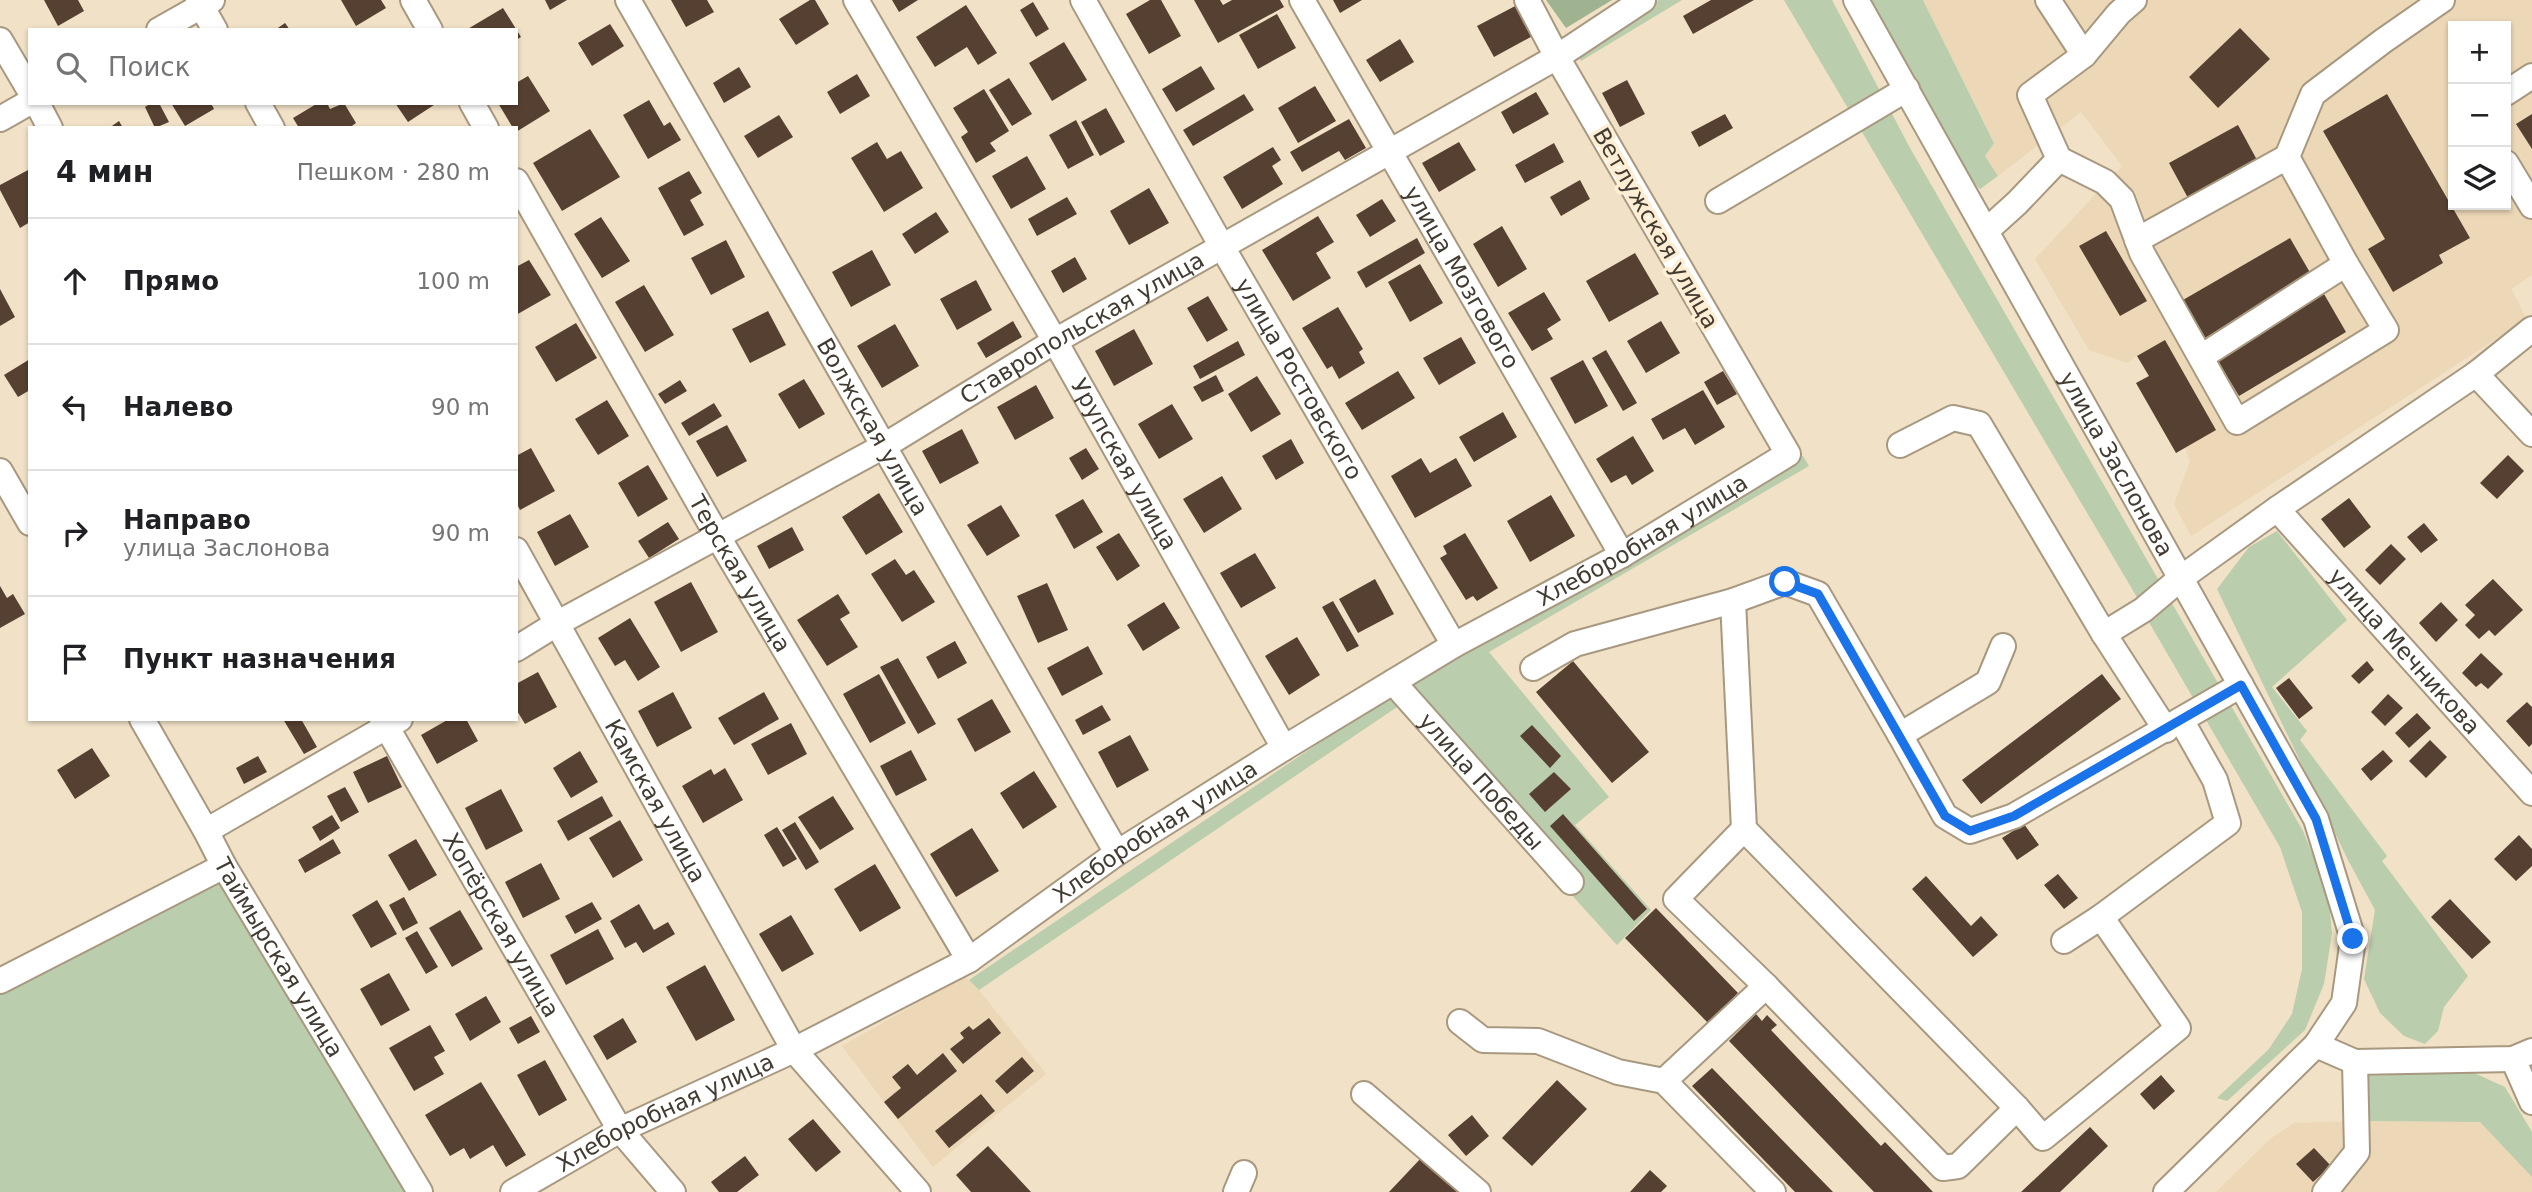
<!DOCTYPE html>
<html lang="ru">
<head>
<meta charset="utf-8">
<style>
	body { margin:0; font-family:"DejaVu Sans",sans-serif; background:#f6f6f6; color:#202124 }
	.controls { position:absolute; right:21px; top:21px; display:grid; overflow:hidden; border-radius:0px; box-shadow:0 2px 5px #0004 }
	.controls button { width:63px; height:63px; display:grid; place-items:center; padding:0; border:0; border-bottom:2px solid #e0e0e0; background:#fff; color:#202124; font:35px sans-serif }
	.stop { position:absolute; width:21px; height:21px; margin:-16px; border:5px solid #1a73e8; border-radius:50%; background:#fff }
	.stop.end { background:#1a73e8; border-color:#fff; box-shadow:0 2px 7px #0008 }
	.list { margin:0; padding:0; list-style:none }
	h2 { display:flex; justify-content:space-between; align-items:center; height:91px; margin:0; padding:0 28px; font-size:30px }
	h2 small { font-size:23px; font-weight:400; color:#757577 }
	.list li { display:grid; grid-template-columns:46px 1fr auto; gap:21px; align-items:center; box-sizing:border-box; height:126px; padding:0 28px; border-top:2px solid #e0e0e0 }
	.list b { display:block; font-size:26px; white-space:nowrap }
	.list p { margin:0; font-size:23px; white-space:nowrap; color:#757577 }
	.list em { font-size:23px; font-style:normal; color:#757577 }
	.icon { flex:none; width:38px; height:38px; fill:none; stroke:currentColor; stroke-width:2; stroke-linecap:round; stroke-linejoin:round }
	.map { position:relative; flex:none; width:2532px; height:1192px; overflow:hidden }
	.search { position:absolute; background:#fff; box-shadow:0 2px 5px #0004; left:28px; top:28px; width:490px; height:77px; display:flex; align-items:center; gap:18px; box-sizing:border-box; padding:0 24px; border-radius:0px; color:#757577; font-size:26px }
	.panel { position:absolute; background:#fff; box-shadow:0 2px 5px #0004; left:28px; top:126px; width:490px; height:595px; border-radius:0px }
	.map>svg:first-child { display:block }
	.built { fill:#ecd7b6; fill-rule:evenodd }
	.green { fill:#bacdad }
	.forest { fill:#9fb391 }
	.building { fill:#564031 }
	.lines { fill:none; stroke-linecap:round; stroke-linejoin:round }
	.minor-casing { stroke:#a89880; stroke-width:28 }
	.minor { stroke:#fff; stroke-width:24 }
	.route { stroke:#1a73e8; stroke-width:9 }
	.labels { text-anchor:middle; stroke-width:7; stroke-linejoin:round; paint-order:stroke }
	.street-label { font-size:23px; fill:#423b31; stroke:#ffeed4 }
</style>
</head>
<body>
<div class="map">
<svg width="2532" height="1192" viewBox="0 0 2532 1192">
	<rect width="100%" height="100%" fill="#f1e1c7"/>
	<path class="built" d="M1923 0H2532V275L2511 289 2527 319 2191 536 2174 504 2190 461 2185 448 2176 453 2136 383 2148 376 2137 356 2127 363 2089 350 2035 259 2122 166 2081 112 1998 176 1985 156 1994 142ZM2453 26H2506V205H2453Z
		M965 976 979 990 1046 1074 933 1167 842 1046Z
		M2356 1121 2480 1122 2532 1177V1192H2216L2270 1139 2294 1123Z"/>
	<path class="green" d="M1659 0H1682L1581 61 1577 50Z
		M1784 0H1832L1910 148 2303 831 2328 893 2332 933 2324 984 2305 1030 2227 1101 2217 1098 2269 1049 2292 1014 2302 969V912L2280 847 2150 624 2138 599Z
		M1870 0H1923L1994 143 1985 156 1998 176 1980 189 1958 167Z
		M1803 456 1809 466 1489 652 1609 797 1575 825 1651 910 1617 945 1400 705 979 990 969 980 1419 675Z
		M2277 531 2347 620 2272 687 2307 731 2300 740 2387 856 2382 861 2468 976 2444 1007 2438 1031 2425 1044 2404 1036 2380 1013 2364 979 2375 910 2348 860 2217 589 2249 547Z
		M218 874 411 1192H0V987Z
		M2472 1072 2505 1087 2532 1132V1177L2480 1122 2367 1121 2364 1076Z"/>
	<path class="forest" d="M1546 0H1612L1566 28Z"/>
	<path class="building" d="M44 0H78L84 11 58 26Z
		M341 0H381L386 8 356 26Z
		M545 0H567L550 10Z
		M671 0H707L714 12 686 27Z
		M810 0H815L829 24 796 45 779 19Z
		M892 0H918L899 12Z
		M1150 0H1161L1181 36 1149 54 1126 14Z
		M1194 0H1220L1223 5 1232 0H1280L1284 7 1218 43Z
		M1333 0H1362L1340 13Z
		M1711 0H1754L1693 34 1683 16Z
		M1033 2 1049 29 1036 37 1020 10Z
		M1521 3 1538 33 1494 57 1477 26Z
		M966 5 997 53 978 65 967 47 935 67 916 37Z
		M503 8 521 37 516 40V30H466Z
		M1277 14 1296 48 1258 69 1239 35Z
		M285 23 290 30H275Z
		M610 24 624 46 592 66 578 43Z
		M2240 28 2270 59 2218 108 2189 77Z
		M1400 39 1414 62 1380 82 1366 60Z
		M1064 42 1087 80 1052 101 1029 63Z
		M1201 66 1215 89 1176 112 1162 89Z
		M739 67 751 87 724 103 713 83Z
		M857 74 870 96 840 114 827 92Z
		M528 76 550 111 516 132V128H513L498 103H516V83Z
		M1009 78 1032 114 1012 126 989 90Z
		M1627 80 1645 114 1620 127 1602 93Z
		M1315 86 1336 121 1298 143 1278 108Z
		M984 89 1009 131 990 143 996 151 976 163 961 137 968 132 953 108Z
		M1536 92 1549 114 1513 134 1501 112Z
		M1244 94 1254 110 1193 146 1183 130Z
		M2387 94 2470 238 2439 255 2443 263 2393 292 2368 249 2385 239 2323 131Z
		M649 100 664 126 670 122 681 140 648 159 623 115Z
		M151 103H159L169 122 155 128 145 107Z
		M171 103H211L214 109 185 126Z
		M318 103H327L330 109 344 103 356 123 349 128H299L293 118Z
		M395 103H437L408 122Z
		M1106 108 1125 142 1100 156 1081 122Z
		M1725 114 1733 128 1699 147 1691 132Z
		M2532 114V149L2516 124Z
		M779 115 793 137 758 158 744 136Z
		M1349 119 1366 148 1345 160 1339 151 1302 172 1290 152Z
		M1076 120 1094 155 1068 169 1049 135Z
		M119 121 123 128H109Z
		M2238 125 2257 160 2188 198 2169 163Z
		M590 129 620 177 562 211 533 163Z
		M877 142 887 159 901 151 923 188 884 212 851 158Z
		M1459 142 1476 170 1439 192 1422 163Z
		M1554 143 1564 162 1525 183 1515 165Z
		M1273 147 1281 160 1272 166 1283 184 1242 209 1223 177Z
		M1027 156 1046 189 1011 209 992 176Z
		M30 169V222L20 228 0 190V185Z
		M689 171 702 193 690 200 704 225 684 236 658 188Z
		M1580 180 1590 199 1561 216 1550 197Z
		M1149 188 1169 223 1129 245 1110 211Z
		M1067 197 1077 214 1037 236 1028 219Z
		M1382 199 1396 221 1370 237 1356 215Z
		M936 212 949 232 915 254 902 234Z
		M1318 216 1334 242 1316 253 1331 278 1293 301 1262 250Z
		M601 217 630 261 602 278 574 234Z
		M1502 226 1527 269 1498 287 1473 244Z
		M2106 231 2147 301 2120 316 2079 246Z
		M1417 238 1425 253 1366 288 1357 272Z
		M2290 238 2312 276 2205 338 2183 300Z
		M726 240 745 277 711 295 691 258Z
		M872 250 891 285 851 307 832 272Z
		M1635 253 1659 294 1609 322 1586 281Z
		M1075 257 1087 279 1063 293 1051 271Z
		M529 260 551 295 516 315V267Z
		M1420 264 1443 303 1410 322 1388 282Z
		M976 280 992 310 957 330 940 299Z
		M644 285 674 335 645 352 615 302Z
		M0 289 15 317 0 326Z
		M1544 292 1561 320 1547 329 1553 339 1532 351 1508 313Z
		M2324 294 2346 332 2239 396 2216 358Z
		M1208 296 1228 330 1207 342 1187 308Z
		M1338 307 1363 349 1359 352 1365 363 1339 379 1332 366 1327 369 1302 328Z
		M768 311 786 345 750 363 732 329Z
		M1013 321 1022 337 986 358 977 343Z
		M1661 321 1680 353 1646 373 1627 341Z
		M576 323 597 358 556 382 535 347Z
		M895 324 919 366 882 388 857 346Z
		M1134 329 1153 364 1114 386 1095 351Z
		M1461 337 1476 363 1439 385 1423 358Z
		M2165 340 2216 430 2176 453 2136 383 2149 376 2137 356Z
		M1238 341 1245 355 1200 379 1193 366Z
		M1606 350 1637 403 1623 411 1592 358Z
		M30 359V390L18 397 4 375Z
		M1583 360 1608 406 1575 424 1550 378Z
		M1398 371 1415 398 1362 430 1345 403Z
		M1723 371 1737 394 1717 405 1704 382Z
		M1216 375 1224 391 1202 402 1193 387Z
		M1257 376 1281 414 1251 432 1228 394Z
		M804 379 825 414 799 429 778 394Z
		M680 380 687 391 665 404 658 394Z
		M1036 385 1054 418 1015 440 997 407Z
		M1703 390 1725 427 1695 445 1685 428 1663 440 1651 419Z
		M607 400 629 436 598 455 575 419Z
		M714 403 722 416 689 436 681 423Z
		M1172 404 1193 439 1159 459 1138 424Z
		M1503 412 1517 437 1474 462 1459 437Z
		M727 425 747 461 717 477 696 441Z
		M962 429 979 463 940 484 922 451Z
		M1633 436 1654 471 1632 485 1626 475 1611 483 1596 459Z
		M1291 439 1304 463 1276 480 1262 456Z
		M531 448 555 491 520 510 516 502V456Z
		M1086 448 1099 469 1082 480 1069 458Z
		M2508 455 2524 471 2497 499 2480 483Z
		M1421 458 1430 473 1456 458 1472 486 1415 518 1391 476Z
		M648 465 668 499 638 517 618 483Z
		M1222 476 1242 509 1204 533 1183 499Z
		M879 493 903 532 866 555 842 517Z
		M1551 495 1575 536 1530 562 1507 521Z
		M2349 498 2371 527 2344 548 2321 519Z
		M1083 499 1103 532 1074 549 1055 515Z
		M1001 505 1020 536 987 556 967 525Z
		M570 514 589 547 555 566 537 532Z
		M668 522 679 539 649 558 638 541Z
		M2424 523 2438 540 2421 553 2407 537Z
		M792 527 804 550 769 569 757 546Z
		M1119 533 1140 566 1117 581 1096 547Z
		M1465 533 1498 588 1477 601 1473 596 1466 600 1440 558 1447 554 1443 546Z
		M2391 544 2406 559 2380 585 2365 570Z
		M1255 553 1276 588 1241 608 1220 573Z
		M895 559 906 575 914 570 935 602 902 622 871 574Z
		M1375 579 1394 614 1358 633 1339 599Z
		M2493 579 2523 610 2495 636 2489 630 2479 639 2465 625 2475 615 2465 605Z
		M691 582 718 632 681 652 654 602Z
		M1047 583 1068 630 1038 643 1017 596Z
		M0 586 7 598 13 594 25 614 0 628Z
		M838 594 850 613 840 619 858 647 827 666 797 620Z
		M1333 601 1359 646 1347 652 1322 607Z
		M1164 602 1180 628 1143 651 1127 625Z
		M2441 602 2458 620 2436 642 2419 623Z
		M630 618 660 667 638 681 625 660 615 666 598 638Z
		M1297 637 1320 675 1289 695 1265 656Z
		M955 641 967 663 938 679 926 657Z
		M1088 646 1103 674 1062 696 1047 668Z
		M2481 653 2503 674 2488 689 2481 683 2476 687 2462 673Z
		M898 658 936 724 918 734 880 667Z
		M1573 661 1649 752 1612 783 1536 692Z
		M2367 661 2374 670 2359 684 2351 676Z
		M538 672 557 707 525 724 516 709V684Z
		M879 674 906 723 870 743 843 694Z
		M2102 674 2121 699 1981 804 1962 780Z
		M2289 678 2313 708 2299 719 2276 688Z
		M673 692 692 728 657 747 638 711Z
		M764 692 779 719 734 745 718 718Z
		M2388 694 2403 708 2385 726 2371 712Z
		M992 699 1011 732 975 752 957 719Z
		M2527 702 2532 707V744L2529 747 2506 721Z
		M1102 705 1111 720 1083 735 1075 720Z
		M2417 713 2431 728 2409 748 2395 733Z
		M283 719H301L317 747 304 754Z
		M449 719H466L478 741 437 764 421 735Z
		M791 723 807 754 768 775 751 744Z
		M1532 725 1561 756 1550 768 1520 736Z
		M1130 735 1149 770 1117 788 1098 752Z
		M2430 740 2447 757 2426 778 2409 761Z
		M92 748 110 776 75 799 57 770Z
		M911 750 927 780 896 796 880 766Z
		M2383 750 2393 761 2371 781 2361 769Z
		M580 751 598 782 571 798 553 768Z
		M258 756 267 772 244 784 236 768Z
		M387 756 402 787 368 803 353 772Z
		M725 768 743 800 703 823 682 786 711 769 714 775Z
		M1034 771 1057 807 1023 829 1000 793Z
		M1554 772 1571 789 1545 812 1529 794Z
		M345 787 359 812 341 822 327 796Z
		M501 789 523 831 486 850 465 808Z
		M602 796 613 816 568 841 557 821Z
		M833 796 854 829 820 850 798 817Z
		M1563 814 1647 909 1634 921 1550 826Z
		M332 815 340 828 320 841 312 827Z
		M620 820 643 860 613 878 589 838Z
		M795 822 819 862 806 870 782 830Z
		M2024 824 2039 845 2017 860 2002 838Z
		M777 827 797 859 783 867 764 835Z
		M972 828 999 871 956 897 930 854Z
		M2519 835 2532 849V866L2516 881 2494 859Z
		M333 839 341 853 305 873 298 860Z
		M416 839 437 875 409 891 388 855Z
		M541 863 560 899 523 918 505 882Z
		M875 864 901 908 860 932 834 889Z
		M2058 874 2078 898 2064 909 2044 885Z
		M1926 876 1971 926 1981 916 1998 935 1973 957 1912 889Z
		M404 897 418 923 403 931 389 905Z
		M2450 899 2491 942 2472 959 2431 917Z
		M377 900 397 934 371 948 352 915Z
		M592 902 602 919 575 934 565 916Z
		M639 904 654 930 668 922 675 934 643 953 636 942 625 948 610 921Z
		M1656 908 1738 993 1708 1023 1625 938Z
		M460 910 483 949 452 967 429 928Z
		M791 915 814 954 782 972 759 934Z
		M598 929 614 959 566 985 550 955Z
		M417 931 438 967 426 974 405 938Z
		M705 965 735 1020 696 1041 666 987Z
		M389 973 410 1010 381 1026 360 989Z
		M486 996 501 1022 470 1041 455 1014Z
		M1756 1014 1762 1021 1767 1015 1777 1025 1771 1030 1881 1146 1885 1142 1933 1192H1874L1729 1041Z
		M531 1016 540 1032 518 1044 509 1028Z
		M623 1018 637 1042 607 1060 593 1036Z
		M989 1018 1001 1033 963 1064 950 1049 964 1038 960 1033 969 1026 973 1030Z
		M430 1025 445 1051 434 1057 444 1074 414 1091 389 1048Z
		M943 1053 957 1071 898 1119 884 1102 901 1088 892 1077 908 1064 917 1075Z
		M1022 1057 1034 1071 1007 1094 995 1081Z
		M545 1060 567 1100 539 1116 517 1075Z
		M1712 1068 1833 1192H1795L1692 1086Z
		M2161 1075 2175 1091 2154 1110 2140 1094Z
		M1557 1080 1587 1109 1532 1166 1502 1138Z
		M481 1082 526 1155 506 1167 493 1145 470 1159 464 1148 450 1156 425 1115Z
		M981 1094 995 1111 949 1148 935 1131Z
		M1472 1115 1489 1136 1466 1156 1448 1135Z
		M813 1119 841 1152 816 1172 788 1139Z
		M2090 1127 2108 1146 2060 1192H2021Z
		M988 1146 1031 1192H971L956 1175Z
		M2314 1148 2331 1166 2313 1182 2296 1164Z
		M745 1156 759 1175 737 1192H719L711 1182Z
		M1423 1156 1460 1192H1389Z
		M1650 1170 1667 1186 1661 1192H1630Z"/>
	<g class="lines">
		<g class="minor-casing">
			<g id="minor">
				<path d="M198 0 215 30"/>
				<path d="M413 0 430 30"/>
				<path id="s1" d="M628 0 1117 853"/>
				<path id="s2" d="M856 0 1055 341 1284 748"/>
				<path id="s3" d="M1083 0 1221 245 1454 645"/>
				<path id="s4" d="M1302 0 1622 555"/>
				<path id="s5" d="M1856 0 2316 819 2353 939 2344 1003 2316 1045 2166 1192"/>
				<path d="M2048 0 2084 55"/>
				<path d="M2134 0 2119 13 2084 55 2030 95 2059 159 2105 182 2122 199 2142 253 2237 422 2386 330 2346 264 2201 357"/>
				<path d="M159 30 212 0"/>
				<path d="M0 40 30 91"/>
				<path d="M2506 93 2532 76"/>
				<path d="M37 103 50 128"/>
				<path d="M258 103 272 128"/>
				<path d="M472 103 486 128"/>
				<path d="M0 119 30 102"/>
				<path d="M2287 157 2346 264"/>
				<path d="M2506 163 2532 206"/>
				<path id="s6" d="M516 181 718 537 969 960"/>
				<path d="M1718 201 1907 89"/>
				<path d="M1986 231 2017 203 2059 159"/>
				<path d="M2137 240 2287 157 2313 94 2383 41 2442 0"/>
				<path d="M2476 374 2532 434"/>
				<path d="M1900 445 1953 418 1979 424 2104 634 2143 610 2181 578 2277 509 2476 374 2532 329"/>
				<path d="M0 471 30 523"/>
				<path id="s7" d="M2277 509 2532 793"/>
				<path id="s8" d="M516 550 794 1050 918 1192"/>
				<path d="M2104 634 2166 730"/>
				<path id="s9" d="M516 649 558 623 884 446 1055 341 1557 57 1643 0"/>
				<path d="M1533 668 1575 644 1733 601"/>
				<path id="s10" d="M1393 682 1571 882"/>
				<path id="s11" d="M142 719 206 831 224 866 420 1192"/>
				<path id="s12" d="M382 719 620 1130 673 1192"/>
				<path d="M1900 735 1945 816 1970 831 2014 816 2241 685"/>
				<path d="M1744 829 1676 899 1766 986"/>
				<path d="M206 831 400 719"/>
				<path d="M2064 941 2101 917 2228 823 2215 780 2181 720"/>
				<path d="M0 981 224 866"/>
				<path d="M1460 1022 1483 1040 1538 1041 1618 1072 1664 1081 1773 1192"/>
				<path d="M2316 1045 2355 1062 2513 1059 2532 1051"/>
				<path d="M2513 1059 2532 1102"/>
				<path d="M1664 1081 1766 986 1943 1168 1958 1166 2017 1108 1744 829 1733 601 1785 582 1818 594 1900 735 1988 682 2003 646"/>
				<path d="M1364 1094 1478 1192"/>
				<path d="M2017 1108 2043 1138 2178 1028 2101 917"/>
				<path id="s13" d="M513 1192 620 1130 794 1050 969 960 1117 853 1284 748 1454 645 1622 555 1788 454 1557 57 1527 0"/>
				<path d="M1236 1192 1244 1173"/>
				<path d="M2325 1192 2357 1152 2355 1062"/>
			</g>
		</g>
		<use href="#minor" class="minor"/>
	</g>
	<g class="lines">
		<path class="route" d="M1785 582 1818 594 1945 816 1970 831 2014 816 2241 685 2316 819 2353 939"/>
	</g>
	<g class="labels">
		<g class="street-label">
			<text transform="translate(1656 228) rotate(60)" y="8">Ветлужская улица</text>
			<text dy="8" stroke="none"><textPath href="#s4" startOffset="320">улица Мозгового</textPath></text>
			<text dy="8" stroke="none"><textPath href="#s9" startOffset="651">Ставропольская улица</textPath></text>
			<text dy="8" stroke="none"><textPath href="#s3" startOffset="436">улица Ростовского</textPath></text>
			<text dy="8" stroke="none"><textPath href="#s1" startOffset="492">Волжская улица</textPath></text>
			<text dy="8" stroke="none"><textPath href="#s2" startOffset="536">Урупская улица</textPath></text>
			<text dy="8" stroke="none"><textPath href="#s5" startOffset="532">улица Заслонова</textPath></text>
			<text dy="8" stroke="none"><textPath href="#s13" startOffset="1306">Хлеборобная улица</textPath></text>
			<text dy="8" stroke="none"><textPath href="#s6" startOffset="452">Терская улица</textPath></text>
			<text dy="8" stroke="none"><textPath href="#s7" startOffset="191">улица Мечникова</textPath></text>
			<text dy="8" stroke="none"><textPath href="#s10" startOffset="133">улица Победы</textPath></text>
			<text dy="8" stroke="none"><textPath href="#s8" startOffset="287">Камская улица</textPath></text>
			<text dy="8" stroke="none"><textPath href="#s13" startOffset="738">Хлеборобная улица</textPath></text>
			<text dy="8" stroke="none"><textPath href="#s12" startOffset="238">Хопёрская улица</textPath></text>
			<text dy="8" stroke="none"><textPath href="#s11" startOffset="275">Таймырская улица</textPath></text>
			<text dy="8" stroke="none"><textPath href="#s13" startOffset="172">Хлеборобная улица</textPath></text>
		</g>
	</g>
</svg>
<div class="controls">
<button>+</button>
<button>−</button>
<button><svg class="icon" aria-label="layers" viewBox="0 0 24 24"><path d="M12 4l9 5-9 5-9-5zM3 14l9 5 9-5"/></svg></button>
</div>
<div class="stop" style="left:1785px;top:582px"></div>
<div class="stop end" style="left:2353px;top:939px"></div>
<div class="search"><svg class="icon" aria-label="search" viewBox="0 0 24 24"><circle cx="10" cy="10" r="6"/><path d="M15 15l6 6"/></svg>Поиск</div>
<section class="panel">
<h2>4 мин<small>Пешком · 280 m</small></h2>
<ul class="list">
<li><svg class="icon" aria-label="ahead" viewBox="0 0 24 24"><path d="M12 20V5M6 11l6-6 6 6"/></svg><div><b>Прямо</b></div><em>100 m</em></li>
<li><svg class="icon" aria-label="left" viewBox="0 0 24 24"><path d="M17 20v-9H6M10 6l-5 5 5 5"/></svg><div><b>Налево</b></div><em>90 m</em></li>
<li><svg class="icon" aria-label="right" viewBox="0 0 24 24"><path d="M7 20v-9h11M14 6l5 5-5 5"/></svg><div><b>Направо</b><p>улица Заслонова</p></div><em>90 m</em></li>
<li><svg class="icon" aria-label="arrive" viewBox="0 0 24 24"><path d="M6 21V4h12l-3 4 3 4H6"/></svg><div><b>Пункт назначения</b></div></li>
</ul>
</section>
</div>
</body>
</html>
